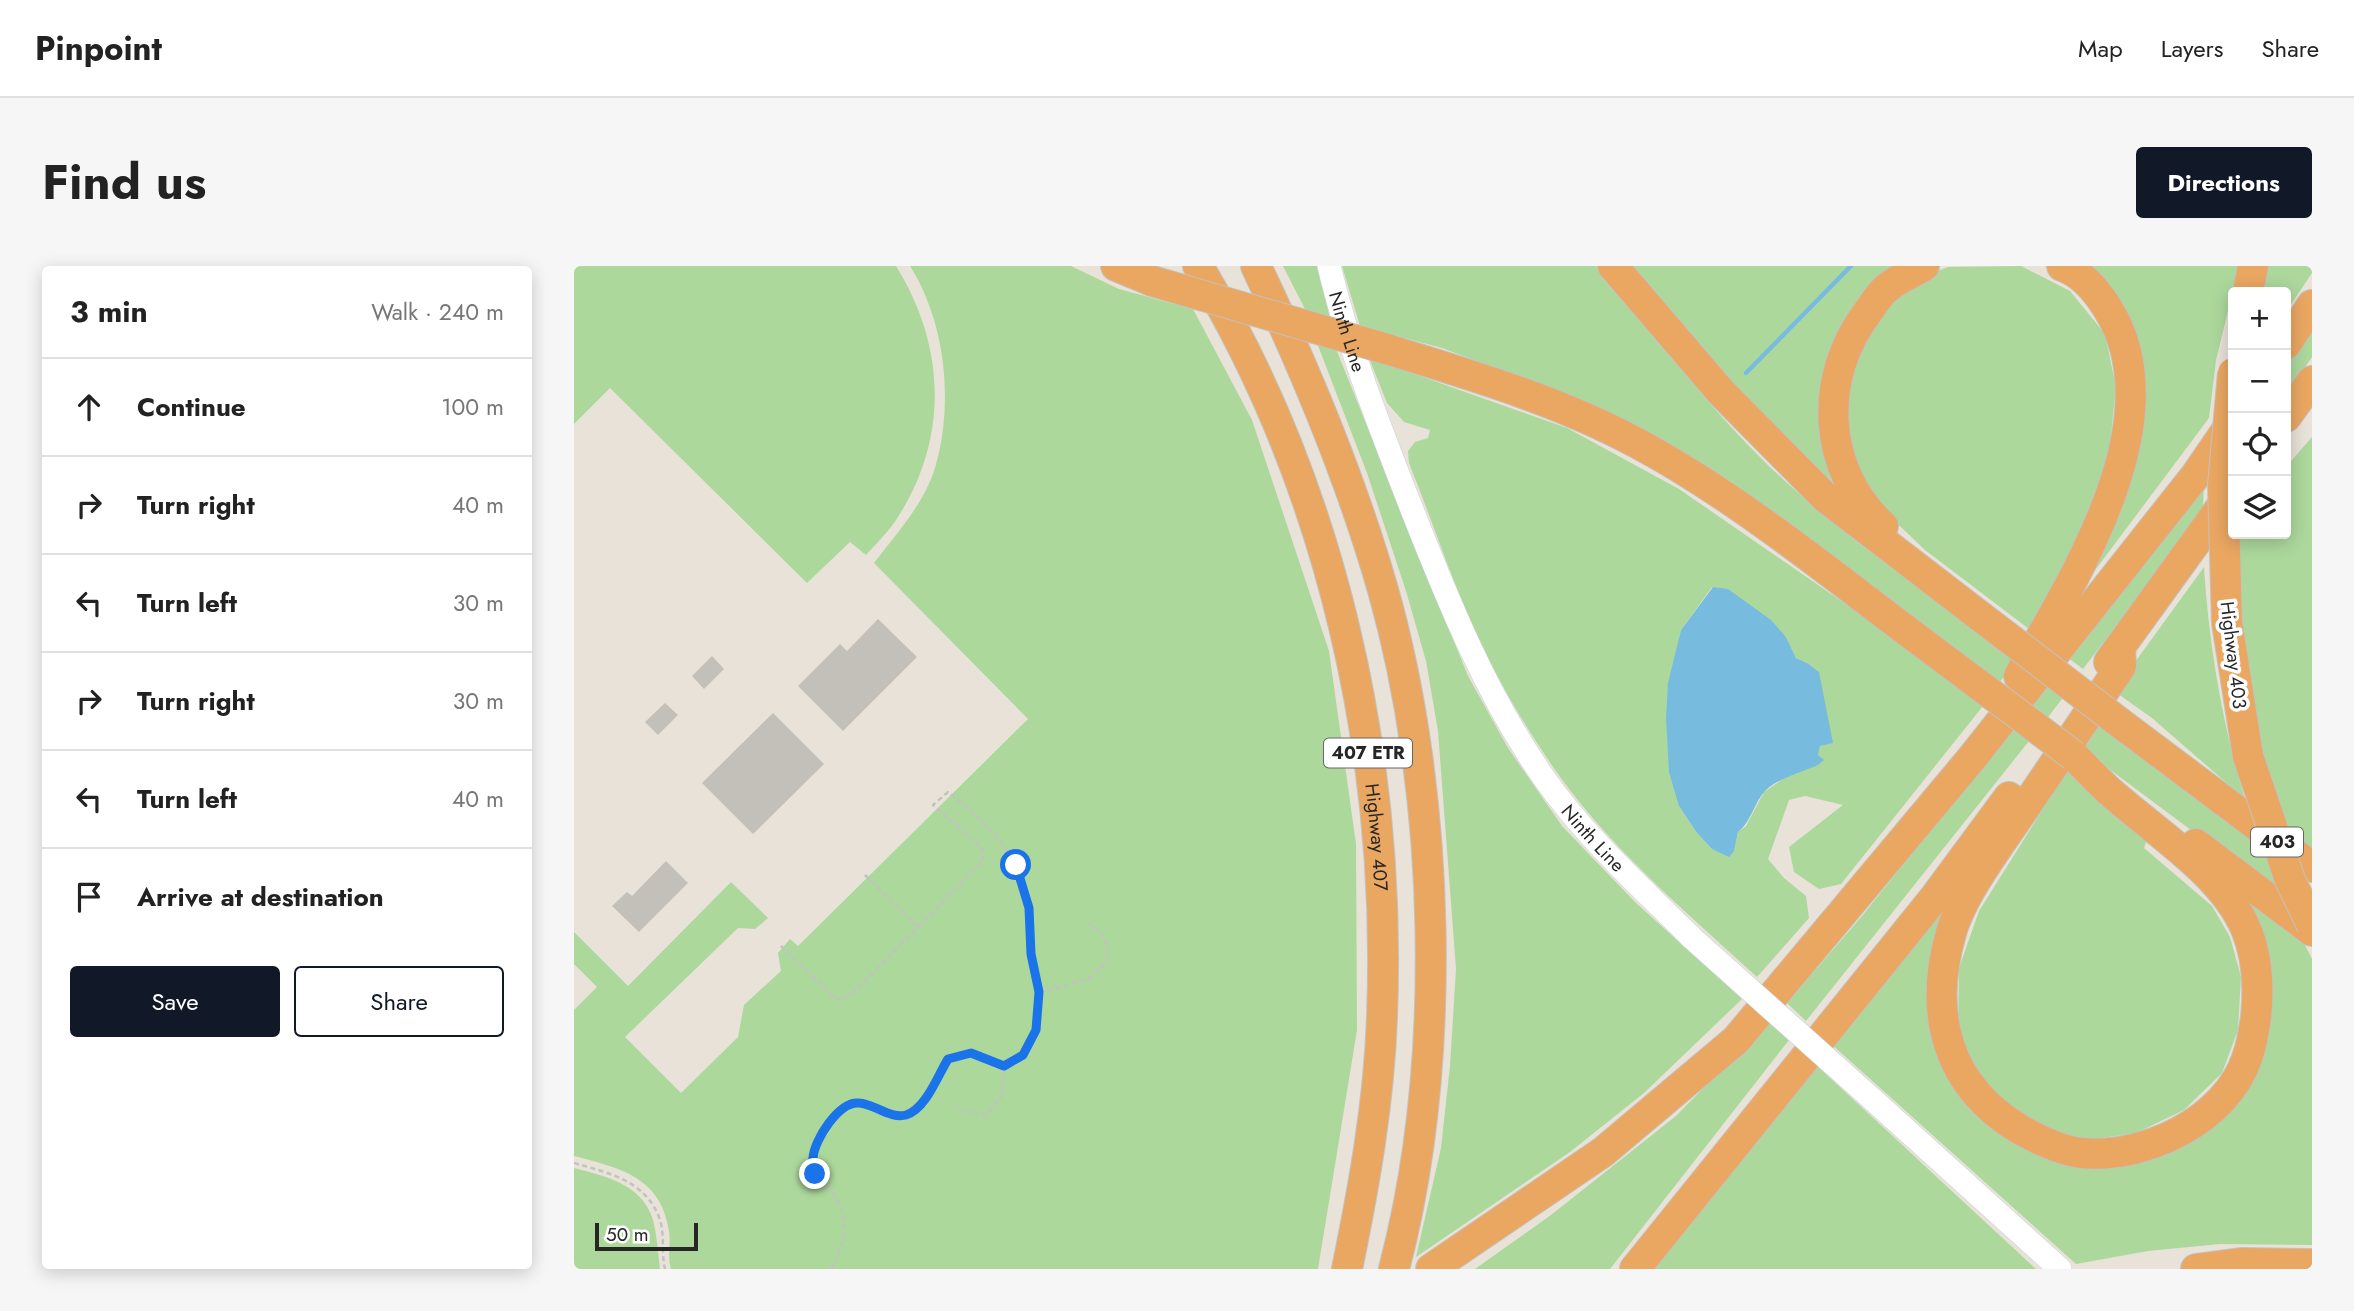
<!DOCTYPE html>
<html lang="en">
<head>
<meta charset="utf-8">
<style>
	body { margin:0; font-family:Jost,sans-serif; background:#f6f6f6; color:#222 }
	.controls { position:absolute; right:21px; top:21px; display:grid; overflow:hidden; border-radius:7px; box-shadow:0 4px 18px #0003 }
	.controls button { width:63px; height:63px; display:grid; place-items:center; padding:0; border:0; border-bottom:2px solid #e0e0e0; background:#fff; color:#222; font:35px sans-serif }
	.scale { position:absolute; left:21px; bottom:18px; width:103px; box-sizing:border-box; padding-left:7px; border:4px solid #262626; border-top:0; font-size:19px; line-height:24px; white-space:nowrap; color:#262626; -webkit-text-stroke:5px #fff; paint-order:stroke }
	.stop { position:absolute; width:21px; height:21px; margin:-16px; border:5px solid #1a73e8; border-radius:50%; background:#fff }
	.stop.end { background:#1a73e8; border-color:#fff; box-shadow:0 2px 7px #0008 }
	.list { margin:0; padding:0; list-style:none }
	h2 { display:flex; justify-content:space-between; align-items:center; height:91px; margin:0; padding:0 28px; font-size:30px }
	h2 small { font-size:23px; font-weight:400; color:#767676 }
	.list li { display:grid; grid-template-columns:46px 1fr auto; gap:21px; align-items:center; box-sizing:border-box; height:98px; padding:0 28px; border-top:2px solid #e0e0e0 }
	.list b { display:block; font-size:26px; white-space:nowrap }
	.list em { font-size:23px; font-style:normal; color:#767676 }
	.actions { display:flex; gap:14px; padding:21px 28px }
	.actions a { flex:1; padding:16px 0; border:2px solid #111827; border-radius:7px; text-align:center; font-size:24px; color:#111827 }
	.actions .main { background:#111827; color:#fff }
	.icon { flex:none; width:38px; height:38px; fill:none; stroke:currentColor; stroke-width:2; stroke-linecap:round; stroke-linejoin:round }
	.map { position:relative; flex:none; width:1738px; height:1003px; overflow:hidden; border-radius:7px }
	header { display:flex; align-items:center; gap:42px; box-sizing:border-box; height:98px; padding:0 35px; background:#fff; border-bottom:2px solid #e0e0e0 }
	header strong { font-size:33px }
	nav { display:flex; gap:38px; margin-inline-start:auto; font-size:24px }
	.intro { display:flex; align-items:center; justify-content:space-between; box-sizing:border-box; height:168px; padding:0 42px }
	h1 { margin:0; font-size:49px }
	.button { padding:18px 32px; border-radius:7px; background:#111827; color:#fff; font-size:24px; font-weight:700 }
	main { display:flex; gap:42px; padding:0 42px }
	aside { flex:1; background:#fff; border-radius:7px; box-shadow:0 4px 18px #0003 }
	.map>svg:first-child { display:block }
	.green { fill:#acd89c; fill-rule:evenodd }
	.water { fill:#77bcdf }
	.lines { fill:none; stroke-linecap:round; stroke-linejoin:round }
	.stream { stroke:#77bcdf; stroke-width:4.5 }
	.building { fill:#c3bfb9 }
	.secondary-casing { stroke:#cfd1de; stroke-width:24 }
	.motorway-casing { stroke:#c2c2c2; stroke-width:32 }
	.path { stroke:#c2c2c2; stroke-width:2.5; stroke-dasharray:5 3.5; stroke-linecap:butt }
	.secondary { stroke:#fff; stroke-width:23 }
	.motorway { stroke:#eaa762; stroke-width:30 }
	.secondary-bridge-casing { stroke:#cfd1de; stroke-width:24; stroke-linecap:butt }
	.motorway-bridge-casing { stroke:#c2c2c2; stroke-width:32; stroke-linecap:butt }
	.secondary-bridge { stroke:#fff; stroke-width:23 }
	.motorway-bridge { stroke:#eaa762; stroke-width:30 }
	.route { stroke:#1a73e8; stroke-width:9 }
	.labels { text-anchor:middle; stroke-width:7; stroke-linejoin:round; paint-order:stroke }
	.shield { fill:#fff; stroke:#676767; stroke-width:2 }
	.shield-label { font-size:18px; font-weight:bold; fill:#262626 }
	.street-label { font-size:19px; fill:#262626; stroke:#fff }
</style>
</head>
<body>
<header>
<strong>Pinpoint</strong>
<nav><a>Map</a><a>Layers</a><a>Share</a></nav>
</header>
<div class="intro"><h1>Find us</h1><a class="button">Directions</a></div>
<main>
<aside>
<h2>3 min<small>Walk · 240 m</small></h2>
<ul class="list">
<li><svg class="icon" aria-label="ahead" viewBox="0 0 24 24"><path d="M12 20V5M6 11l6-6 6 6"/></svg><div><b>Continue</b></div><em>100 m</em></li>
<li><svg class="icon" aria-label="right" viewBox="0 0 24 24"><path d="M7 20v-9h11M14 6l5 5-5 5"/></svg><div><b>Turn right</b></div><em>40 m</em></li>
<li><svg class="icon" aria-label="left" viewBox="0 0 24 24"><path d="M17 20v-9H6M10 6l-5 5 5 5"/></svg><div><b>Turn left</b></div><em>30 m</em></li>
<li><svg class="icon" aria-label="right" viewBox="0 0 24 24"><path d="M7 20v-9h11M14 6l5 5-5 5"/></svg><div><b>Turn right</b></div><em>30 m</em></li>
<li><svg class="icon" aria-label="left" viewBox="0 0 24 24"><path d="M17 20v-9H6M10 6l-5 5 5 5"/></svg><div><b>Turn left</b></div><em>40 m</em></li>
<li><svg class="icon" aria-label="arrive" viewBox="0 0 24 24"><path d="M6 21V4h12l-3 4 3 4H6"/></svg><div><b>Arrive at destination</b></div></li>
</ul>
<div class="actions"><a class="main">Save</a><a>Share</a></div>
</aside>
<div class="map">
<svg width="1738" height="1003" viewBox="0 0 1738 1003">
	<rect width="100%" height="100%" fill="#e8e2d9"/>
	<path class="green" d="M0 0H322C373 82 375 176 320 257 312 268 301 279 292 289L276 276 233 317 36 122 0 158Z
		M336 0H497L545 23 619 43 678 154 755 385 782 578 783 764 744 1003H97C93 990 97 978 95 965 87 911 46 902 0 890V744L23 721 0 698V666L54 720 157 616 194 652 181 663 164 662 51 771 107 827 164 771 170 739 207 705 204 687 216 673 224 680 454 453 300 297C322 268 350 238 361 202 380 138 372 57 336 0Z
		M709 0H743L756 52 732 45Z
		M768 0H1022C1083 72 1141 151 1211 215 1280 279 1366 336 1442 392L1424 419 962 117 868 82 786 60Z
		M1054 0H1328L1271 57 1260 217 1184 150Z
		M1447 0 1496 25 1531 68 1542 121 1533 207 1498 292 1459 366 1351 284 1307 242 1281 206 1269 137 1288 66 1338 15 1374 1Z
		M1501 0H1665L1642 94 1635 152 1513 315 1564 147Z
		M1692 0H1738V7L1712 46V26H1685Z
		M1738 58V91L1712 129V94Z
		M743 77 762 83 894 410 934 482 988 560 1062 637 1168 733 1070 827 996 886 842 991 867 882 876 800 882 703 864 465 852 395 832 325 793 207Z
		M795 92 993 162 1105 223 1344 388 1409 440 1267 618 1245 623 1220 606 1215 581 1269 539 1231 530 1215 534 1194 593 1210 612 1232 630 1235 652 1183 711C1108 642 1027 575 971 489 943 447 917 402 896 355 874 303 856 249 835 197L834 185 841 176 854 172 856 164 830 156 813 137ZM1138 321 1212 371 1222 392 1233 397 1246 480 1244 489 1190 526 1172 560 1164 566 1160 585 1138 583 1123 567 1105 540 1103 383 1107 364Z
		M1738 171V584L1707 562 1673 437 1659 268H1712V201Z
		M1630 209 1629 246 1509 403 1493 391Z
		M1630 301C1635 380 1648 457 1671 533L1578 452 1540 425Z
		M1474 416 1491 429 1471 455 1455 442Z
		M1522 453 1686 577 1708 632 1503 479Z
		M1439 462 1455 475 1232 755 1213 737 1288 650Z
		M1489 501 1574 570 1570 582 1638 640 1656 671 1667 711 1664 764 1648 807 1610 844 1562 867 1506 875 1453 855 1406 813 1384 766 1385 702 1405 645 1482 522Z
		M1428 554 1358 699 1395 838 1561 896 1684 795 1666 628 1731 679 1738 693V979L1646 978 1574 985 1502 998 1255 776Z
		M1194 756 1215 774 1036 1003H901L977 949 1102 850Z
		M1241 798 1462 1003H1078Z
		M0 902C31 910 68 918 79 954 83 969 84 987 86 1003H0Z"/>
	<path class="water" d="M1139 321 1154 323 1197 354 1212 371 1222 392 1233 397 1245 406 1259 477 1246 480 1244 489 1250 494 1244 499C1228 506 1205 512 1192 524 1180 536 1178 555 1164 566L1160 585 1155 591 1138 583 1123 567 1105 540 1095 506 1092 452 1094 417 1107 364Z"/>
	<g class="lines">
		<path class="stream" d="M1172 107 1277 0"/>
	</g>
	<path class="building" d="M304 353 343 391 269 465 224 420 266 378 273 385Z
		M138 390 150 403 130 423 118 410Z
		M91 437 104 449 84 469 71 456Z
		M199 447 250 498 179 568 128 517Z
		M92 595 114 617 65 666 38 640 53 626 58 630Z"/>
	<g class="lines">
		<g class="secondary-casing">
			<g id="secondary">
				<path id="s1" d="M755 0C775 83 806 162 837 241 874 335 912 429 970 512 1012 572 1067 621 1118 672"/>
				<path d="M1297 832 1486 1003"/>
			</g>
		</g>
		<g class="motorway-casing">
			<g id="motorway">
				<path d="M542 0 578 15"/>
				<path id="s2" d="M624 0C759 223 818 492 808 751 805 837 790 920 773 1003"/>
				<path d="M682 0C732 105 777 212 809 324 867 528 874 797 820 1003"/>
				<path d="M1039 0 1147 126 1251 231 1407 351"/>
				<path d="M1674 26 1679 0"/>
				<path d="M1712 78 1738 39"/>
				<path d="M816 84C900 110 985 135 1063 177 1167 233 1259 310 1353 380"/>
				<path d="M1712 151 1738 115"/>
				<path d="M1309 260C1248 204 1244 112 1293 47 1299 39 1305 28 1313 22 1323 13 1338 7 1350 0"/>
				<path d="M1653 357 1674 490"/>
				<path d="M1535 396 1658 226"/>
				<path d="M1445 410C1499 313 1603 153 1534 43 1523 25 1508 7 1488 0"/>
				<path d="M1546 457 1738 601"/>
				<path d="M1500 490C1511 501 1522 513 1534 524 1578 564 1649 607 1672 663 1684 691 1685 721 1682 751 1680 765 1678 779 1673 792 1652 855 1570 893 1508 887 1487 885 1465 874 1447 864 1372 820 1354 747 1377 667 1387 631 1421 585 1443 553 1478 502 1512 451 1547 400L1546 381"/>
				<path d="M1622 578 1738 665"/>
				<path d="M857 1003 1029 886 1162 774 1398 492 1622 209 1659 155"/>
				<path d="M1061 1003 1361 631 1435 531"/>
				<path d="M1622 1003 1667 997 1738 998"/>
			</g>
		</g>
		<path class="path" d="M291 609 344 661
			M207 680 262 733 276 730 409 595V583L359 539 374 526C402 549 421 564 440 596 456 623 454 656 457 685 459 712 471 738 461 765 454 785 448 790 430 800
			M465 726 513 714 533 696C534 677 532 667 514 658
			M0 897C35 907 73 915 86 954 91 970 87 987 91 1003
			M257 1003C268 983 275 959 265 937 253 910 223 907 248 867 288 803 302 861 333 848 353 840 364 810 374 793L397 787 430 800 428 829 413 849 379 842"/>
		<use href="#secondary" class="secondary"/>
		<use href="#motorway" class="motorway"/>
		<g class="secondary-bridge-casing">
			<path id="secondary-bridge" d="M1118 672 1297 832"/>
		</g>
		<g class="motorway-bridge-casing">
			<path id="motorway-bridge" d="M578 15 816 84
				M1407 351 1546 457
				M1653 357 1649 219 1659 107
				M1353 380 1500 490
				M1674 490 1716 614 1738 659"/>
		</g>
		<use href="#secondary-bridge" class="secondary-bridge"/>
		<use href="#motorway-bridge" class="motorway-bridge"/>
	</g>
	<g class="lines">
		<path class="route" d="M241 908C241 903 238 897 239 892 240 874 265 835 285 837 301 838 316 853 332 849 352 843 364 809 374 793L397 787 430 800 449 789 462 764 465 726 457 688 455 642 442 599"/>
	</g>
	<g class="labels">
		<g class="shield">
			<rect x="750" y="472.5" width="88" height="29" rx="5"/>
			<rect x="1677" y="561.5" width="52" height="29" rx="5"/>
		</g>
		<g class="shield-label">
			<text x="794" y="493">407 ETR</text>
			<text x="1703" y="582">403</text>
		</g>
		<g class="street-label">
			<text dy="7" stroke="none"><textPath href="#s1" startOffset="68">Ninth Line</textPath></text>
			<text transform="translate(1660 389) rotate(83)" y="7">Highway 403</text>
			<text dy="7" stroke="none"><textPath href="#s2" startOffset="604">Highway 407</textPath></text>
			<text dy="7" stroke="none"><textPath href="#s1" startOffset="635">Ninth Line</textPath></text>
		</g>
	</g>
</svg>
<div class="controls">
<button>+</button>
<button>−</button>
<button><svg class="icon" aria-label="locate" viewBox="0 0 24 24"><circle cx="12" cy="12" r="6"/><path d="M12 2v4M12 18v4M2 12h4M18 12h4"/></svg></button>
<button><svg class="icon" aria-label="layers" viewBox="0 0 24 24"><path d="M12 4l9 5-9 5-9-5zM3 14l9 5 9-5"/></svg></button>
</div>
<div class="scale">50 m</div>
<div class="stop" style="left:442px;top:599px"></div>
<div class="stop end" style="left:241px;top:908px"></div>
</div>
</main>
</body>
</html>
